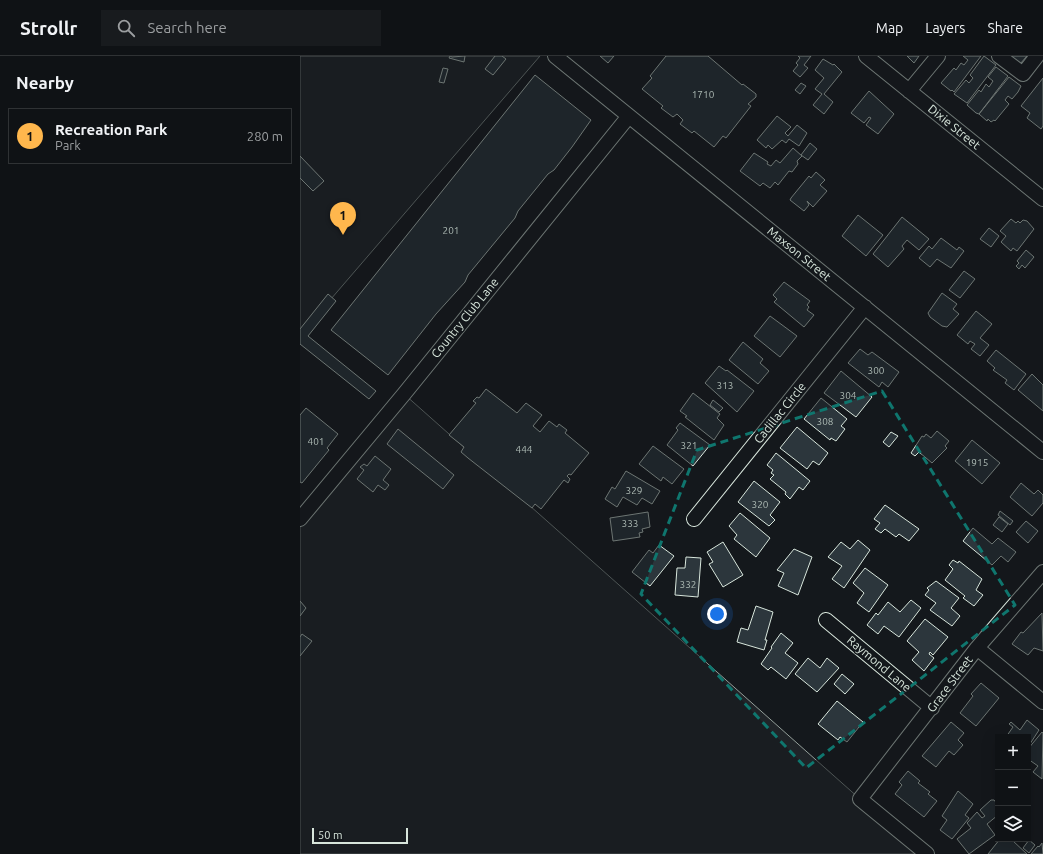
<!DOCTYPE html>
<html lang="en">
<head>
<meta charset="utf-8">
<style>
	body { margin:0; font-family:Ubuntu,sans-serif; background:#181b1e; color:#f1f3f6 }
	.controls { position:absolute; right:12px; bottom:12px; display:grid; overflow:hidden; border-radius:0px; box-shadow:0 4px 16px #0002 }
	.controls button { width:36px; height:36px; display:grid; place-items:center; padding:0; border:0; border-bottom:1px solid #2f3234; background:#0f1215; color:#f1f3f6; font:20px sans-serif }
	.scale { position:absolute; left:12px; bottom:10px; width:96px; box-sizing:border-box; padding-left:4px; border:2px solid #d8e6dc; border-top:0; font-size:11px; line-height:14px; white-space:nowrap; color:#d8e6dc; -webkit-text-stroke:3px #14181c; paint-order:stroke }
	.you { position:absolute; left:417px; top:558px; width:14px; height:14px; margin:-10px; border:3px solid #fff; border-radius:50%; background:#1a73e8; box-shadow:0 0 0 6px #1a73e833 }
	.badge { display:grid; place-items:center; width:26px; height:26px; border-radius:50%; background:#ffb74d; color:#111; font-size:13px; font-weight:700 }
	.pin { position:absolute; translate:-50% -33px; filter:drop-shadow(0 1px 2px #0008) }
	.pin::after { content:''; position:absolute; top:21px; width:14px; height:12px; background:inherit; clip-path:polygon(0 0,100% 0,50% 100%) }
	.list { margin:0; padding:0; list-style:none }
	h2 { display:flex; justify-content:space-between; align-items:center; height:52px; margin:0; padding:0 16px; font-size:17px }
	h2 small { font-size:13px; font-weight:400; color:#9b9ea0 }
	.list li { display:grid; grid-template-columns:26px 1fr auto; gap:12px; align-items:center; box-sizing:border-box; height:56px; margin:0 8px 8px; padding:0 8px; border:1px solid #2f3234; border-radius:0px }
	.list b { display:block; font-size:15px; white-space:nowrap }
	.list p { margin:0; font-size:13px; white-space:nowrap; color:#9b9ea0 }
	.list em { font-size:13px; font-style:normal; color:#9b9ea0 }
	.icon { flex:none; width:22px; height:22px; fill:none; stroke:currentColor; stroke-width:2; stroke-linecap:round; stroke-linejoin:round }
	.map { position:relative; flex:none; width:743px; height:798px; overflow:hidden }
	header { display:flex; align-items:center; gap:24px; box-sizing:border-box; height:56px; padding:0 20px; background:#0f1215; border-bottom:1px solid #2f3234 }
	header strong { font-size:19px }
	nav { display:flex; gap:22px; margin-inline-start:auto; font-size:14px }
	.search { width:280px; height:36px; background:#181b1e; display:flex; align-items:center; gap:10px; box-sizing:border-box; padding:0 14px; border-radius:0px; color:#9b9ea0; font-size:15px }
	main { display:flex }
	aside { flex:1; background:#0f1215 }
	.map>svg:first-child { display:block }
	.green { fill:#202428; stroke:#939e99 }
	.building { fill:#2c363c; stroke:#d8e6dc }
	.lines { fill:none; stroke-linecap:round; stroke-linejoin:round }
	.minor-casing { stroke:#d8e6dc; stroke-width:16 }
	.minor { stroke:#14181c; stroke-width:14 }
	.marked { fill:none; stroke:#0f766e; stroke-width:3; stroke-dasharray:8 5; stroke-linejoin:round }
	.labels { text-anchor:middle; stroke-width:3; stroke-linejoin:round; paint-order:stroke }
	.number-label { font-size:10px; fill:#adbab4 }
	.street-label { font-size:12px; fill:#d8e6dc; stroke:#14181c }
</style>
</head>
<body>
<header>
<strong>Strollr</strong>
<div class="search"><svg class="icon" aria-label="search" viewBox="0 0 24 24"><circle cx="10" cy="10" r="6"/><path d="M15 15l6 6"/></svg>Search here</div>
<nav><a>Map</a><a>Layers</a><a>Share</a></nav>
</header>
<main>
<aside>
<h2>Nearby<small></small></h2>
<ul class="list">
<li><span class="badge">1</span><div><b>Recreation Park</b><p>Park</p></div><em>280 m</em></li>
</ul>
</aside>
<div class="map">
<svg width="743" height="798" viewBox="0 0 743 798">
	<rect width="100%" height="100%" fill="#14181c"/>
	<path class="green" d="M0 0H240L0 279Z
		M104 338 560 743 628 798H0V462Z"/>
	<path class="building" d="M150 0 152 1 165 0 164 6 149 2Z
		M195 0H202L206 3 193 19 185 13Z
		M300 0H314L308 7Z
		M366 0H408L442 29 443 28 456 38V41L448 48 451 50 426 82 423 80 414 91 394 75 392 77 380 68 383 64 377 58 373 61 361 52 363 50 342 33 352 22 350 20Z
		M498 0H511L504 9 508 12 500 21 493 15 498 9 496 7 500 2Z
		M607 0H619L614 7Z
		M663 0H681L654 36 652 34 651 35 641 27 654 12 656 14 661 7 664 9 668 4Z
		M684 0 696 9 667 47 654 38 666 24 669 27 673 22 670 19Z
		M710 0H727L720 8Z
		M523 3 533 9 534 8 542 16 524 38 533 46 524 58 513 49 522 38 515 33 524 22 515 14Z
		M696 11 708 20 679 58 676 57 667 49 679 34 681 36 686 28 689 31 693 25 688 21Z
		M143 12 148 13 144 27 139 26Z
		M235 19 291 64 272 91 254 114 248 118 218 155 215 162 168 219 165 226 136 258 88 319 31 274Z
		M709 21 721 30 718 36 712 43 708 40 705 44 709 48 695 65 694 64 691 66 688 63 687 65 679 58Z
		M743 22V70L741 73 727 62 730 57 721 50Z
		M501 27 506 30 500 38 495 34Z
		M569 35 594 58 578 78 566 69 571 62 569 61 564 67 551 57Z
		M477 60 491 71 485 77 488 80 497 69 507 77 499 90 489 83 486 87 482 84 472 93 468 89 466 92 457 84Z
		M510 87 517 93 508 104 501 99Z
		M493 92 502 100 497 105 498 108 492 116 489 115 478 129 475 126 470 132 463 127 460 130 440 115 454 97 468 106 467 108 471 110 476 104 480 107Z
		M0 100 24 125 13 135 0 122Z
		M516 116 525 124 520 129 527 135 513 151 507 145 509 149 504 155 490 144 491 142 509 120 511 122Z
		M558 159 583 179 566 200 542 180Z
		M602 161 629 183 619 194 607 184 602 190 604 193 588 211 573 198Z
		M711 163 716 167 718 165 720 167 723 164 727 165 734 173 717 195 713 192 711 195 701 186 706 180 700 175Z
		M689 172 699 180 691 191 680 183Z
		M641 182 657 194 659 191 664 195 651 212 637 203 630 211 619 202 629 190 632 193Z
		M726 194 734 201 725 212 722 209 719 213 716 210 719 207 717 205Z
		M664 215 675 223 660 242 649 234Z
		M484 226 510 245 507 249 509 251 507 254 514 259 504 271 474 246 477 243 473 239Z
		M642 237 657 248 653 253 659 258 647 271 642 270 630 261 628 257Z
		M28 238 36 245 8 280 76 335 69 343 0 288V273Z
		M676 255 692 268 680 282 689 289 680 300 671 293 675 288 670 285 668 288 657 279Z
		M470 260 497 280 480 301 454 280Z
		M443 286 463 303 460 307 469 315 458 328 429 304Z
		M560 293 568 299 572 296 599 316 588 331 582 326 579 331 548 307Z
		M696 294 726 318 714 334 705 327 707 324 693 314 695 312 687 305Z
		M419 310 426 315 427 314 454 335 437 356 405 327Z
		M541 315 572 341 556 361 524 337Z
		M732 318 743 329V355L718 334Z
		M186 333 217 357 226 347 242 359 233 370 240 376 249 365 257 371 259 368 267 374 265 377 289 397 271 419 269 418 267 420 270 423 268 427 264 424 241 453 235 448 232 452 168 402 161 396 164 391 149 379 176 347 173 345 177 341 179 342Z
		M393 337 420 358 417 362 424 369 414 384 385 361 387 360 380 355Z
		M521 342 547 363 541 370 545 373 536 385 531 382 530 384 504 363Z
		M413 344 423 352 419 356 410 349Z
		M6 352 38 378 27 392 29 394 2 427 0 426V359Z
		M380 367 410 389 393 410 367 389 378 374 376 372Z
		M497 371 528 397 519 409 513 405 507 413 480 392Z
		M98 373 154 419 143 433 87 388Z
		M637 375 649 385 645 390 647 392 632 407 619 396 615 400 611 397 622 380 624 381 626 378 631 382Z
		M591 376 598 380 589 391 583 386Z
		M672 384 700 407 682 428 655 405Z
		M353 390 384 413 372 428 363 421 361 425 339 408Z
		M476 397 510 425 503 434 499 431 490 443 485 438 486 436 470 423 474 419 471 417 473 414 467 409Z
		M75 400 91 413 83 424 89 429 85 434 78 429 73 436 57 423 64 414 60 411 64 408 67 410Z
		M326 415 360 435 352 448 342 442 337 449 323 441 317 451 305 443 312 431 315 433Z
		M454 425 480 446 470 459 475 464 469 470 438 446Z
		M721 427 734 438 738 434 743 439V447L732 460 710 441Z
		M585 449 619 473 609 485 599 478 596 481 585 473 581 477 575 473 580 467 574 463Z
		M700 455 713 465 710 469 698 459Z
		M348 456 350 471 342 473 343 476 339 477 340 481 313 485 310 462Z
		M440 457 470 482 456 501 434 483 437 479 429 470Z
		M699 461 708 468 702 476 693 469Z
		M726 465 738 475 728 487 716 476Z
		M673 472 692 488 698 482 716 496 708 506 701 500 692 509 663 485Z
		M558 484 570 494 544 532 532 523 542 510 528 501 541 486 550 493Z
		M423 486 443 519 423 531 409 508 413 506 407 496Z
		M359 489 374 500 350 530 332 516 349 494 353 497Z
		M494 493 512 501 498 539 478 530 484 517 477 514Z
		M386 501 401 502 398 541 375 539 377 512H385Z
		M653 504 658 507 659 505 682 523 676 534 683 539 674 550 663 542 665 540 645 524 653 513 649 509Z
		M565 512 588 529 569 556 557 547 564 537 553 527Z
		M636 525 659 542 651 552 660 560 652 570 630 554 636 547 625 539 629 534 627 532Z
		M611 544 621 552 599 581 584 570 578 578 567 569 576 557 578 559 588 546 600 556Z
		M0 545 6 552 0 560Z
		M456 550 473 556 465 584H467L464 594 437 586 441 572 448 574Z
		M742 557 743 595 734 592 728 599 712 588 721 576 723 577Z
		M625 563 648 581 633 599 630 596 629 598 634 602 624 615 612 604 619 596 607 585Z
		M481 577 493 587 485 597 498 607 486 623 471 611 468 614 461 608 472 592 471 591Z
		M2 578 12 585 0 600V581Z
		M508 602 520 612 527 602 539 612 517 636 495 618Z
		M542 618 554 628 545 638 534 628Z
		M681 627 699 642 676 670 660 657 673 640 671 638Z
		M537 645 563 666 547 686 540 681 538 684 518 668Z
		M727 664 739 674 728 691V681H706L713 671 709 668 711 666 720 674Z
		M651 666 664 677 658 684 663 689 654 699 649 695 636 711 622 700Z
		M742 676 743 677 742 723 733 716 738 710 728 703V693Z
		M608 715 620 725 618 727 630 736 628 738 637 745 624 761 595 738 602 729 599 726Z
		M658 735 673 748 665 759 669 762 652 783 640 774 647 764 642 760Z
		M691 744H694L698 749V759L687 768 695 779 669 798 657 783 671 772 667 767 677 756 682 762 685 760 680 754Z
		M700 783H715L713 785 727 798H688Z
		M729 784 735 789 729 797 723 792Z
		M742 787 743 798H731L738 790 739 791Z"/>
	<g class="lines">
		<g class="minor-casing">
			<path id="minor" d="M255 0 743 396
				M566 0 743 143
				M699 0 723 18 737 0
				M609 35 638 0
				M0 463 104 338 329 60
				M394 463 565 251
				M526 564 632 652
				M677 592 743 646
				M627 798 560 743 677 592 743 516"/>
		</g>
		<use href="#minor" class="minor"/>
	</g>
	<path d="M0 0H743V798H0ZM582 335 715 549 506 712 341 538 397 394Z" fill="#14181c" fill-opacity=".55" fill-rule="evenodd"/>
	<path class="marked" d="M582 335 715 549 506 712 341 538 397 394Z"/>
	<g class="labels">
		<g class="number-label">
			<text x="403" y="42">1710</text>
			<text x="151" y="178">201</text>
			<text x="576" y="318">300</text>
			<text x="425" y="333">313</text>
			<text x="548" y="343">304</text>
			<text x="525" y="369">308</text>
			<text x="16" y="389">401</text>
			<text x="389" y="393">321</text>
			<text x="224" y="397">444</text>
			<text x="677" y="410">1915</text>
			<text x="334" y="438">329</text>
			<text x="460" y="452">320</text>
			<text x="330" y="471">333</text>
			<text x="388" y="532">332</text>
		</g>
		<g class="street-label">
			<text transform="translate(654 71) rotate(39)" y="4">Dixie Street</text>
			<text transform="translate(499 198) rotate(39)" y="4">Maxson Street</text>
			<text transform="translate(165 262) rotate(-51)" y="4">Country Club Lane</text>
			<text transform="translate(480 357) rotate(-51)" y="4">Cadillac Circle</text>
			<text transform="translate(579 608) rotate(40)" y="4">Raymond Lane</text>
			<text transform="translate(650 628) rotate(-53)" y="4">Grace Street</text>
		</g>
	</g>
</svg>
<div class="controls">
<button>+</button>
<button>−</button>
<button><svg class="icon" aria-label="layers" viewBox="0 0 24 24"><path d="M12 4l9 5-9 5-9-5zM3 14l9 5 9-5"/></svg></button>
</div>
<div class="scale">50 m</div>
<div class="you"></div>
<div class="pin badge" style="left:43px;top:179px">1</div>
</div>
</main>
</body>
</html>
